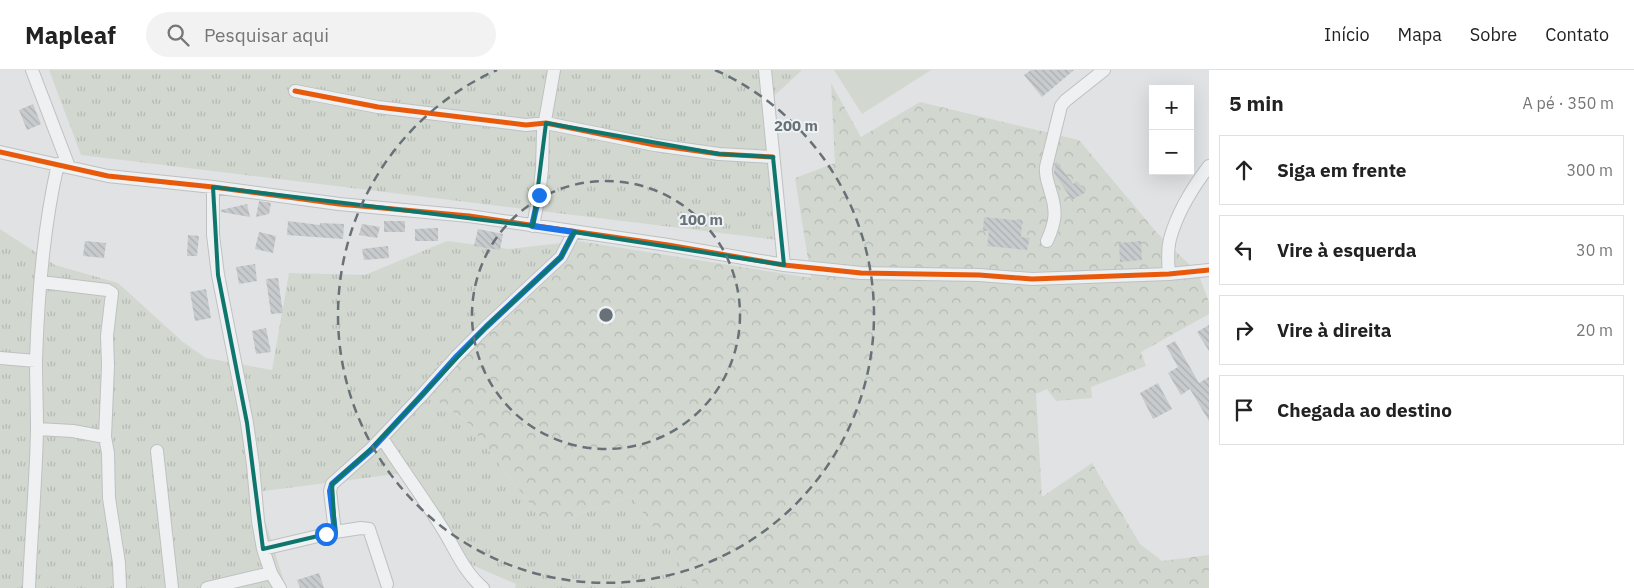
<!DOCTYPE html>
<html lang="pt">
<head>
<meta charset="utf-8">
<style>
	body { margin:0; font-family:"IBM Plex Sans",sans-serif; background:#f2f2f2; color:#222 }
	.controls { position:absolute; right:15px; top:15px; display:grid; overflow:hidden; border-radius:0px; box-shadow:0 5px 20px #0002 }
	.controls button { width:45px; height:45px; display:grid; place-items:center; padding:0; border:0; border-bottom:1px solid #e0e0e0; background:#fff; color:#222; font:25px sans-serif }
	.stop { position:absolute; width:15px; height:15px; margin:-11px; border:4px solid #1a73e8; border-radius:50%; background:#fff }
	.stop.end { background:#1a73e8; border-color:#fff; box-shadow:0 1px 5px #0008 }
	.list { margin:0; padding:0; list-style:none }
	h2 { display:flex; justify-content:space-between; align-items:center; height:65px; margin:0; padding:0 20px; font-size:21px }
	h2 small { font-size:16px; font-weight:400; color:#767676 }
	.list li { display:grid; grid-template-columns:32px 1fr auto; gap:15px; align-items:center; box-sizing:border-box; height:70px; margin:0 10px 10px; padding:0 10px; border:1px solid #e0e0e0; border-radius:0px }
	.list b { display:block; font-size:19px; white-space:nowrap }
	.list em { font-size:16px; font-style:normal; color:#767676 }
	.icon { flex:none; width:28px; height:28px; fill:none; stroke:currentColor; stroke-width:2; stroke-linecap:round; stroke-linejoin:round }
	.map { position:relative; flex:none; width:1209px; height:518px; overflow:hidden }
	header { display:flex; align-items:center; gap:30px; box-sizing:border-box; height:70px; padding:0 25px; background:#fff; border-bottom:1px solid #e0e0e0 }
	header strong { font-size:24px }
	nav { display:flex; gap:28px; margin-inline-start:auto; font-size:18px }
	.search { width:350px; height:45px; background:#f2f2f2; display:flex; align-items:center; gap:12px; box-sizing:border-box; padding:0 18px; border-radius:28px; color:#767676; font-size:19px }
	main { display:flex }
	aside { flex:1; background:#fff }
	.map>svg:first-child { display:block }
	.grass { fill:url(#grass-tufts) }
	.forest { fill:url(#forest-crowns) }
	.green { fill:#d2d8d0 }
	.building { fill:url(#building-back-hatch) }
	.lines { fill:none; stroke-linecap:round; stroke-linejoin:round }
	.minor-casing { stroke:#bec0c2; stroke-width:14 }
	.minor { stroke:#eff0f1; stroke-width:12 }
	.cycleway-casing { stroke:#edf2f4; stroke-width:8 }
	.cycleway { stroke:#e8590c; stroke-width:5 }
	.route { stroke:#1a73e8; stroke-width:6 }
	.marked { fill:none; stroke:#0f766e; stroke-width:4; stroke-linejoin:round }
	.ring { fill:none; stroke:#687177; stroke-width:2.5; stroke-dasharray:9 6 }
	.centre { fill:#687177; stroke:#edf2f4; stroke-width:2.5 }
	.ring-label { font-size:15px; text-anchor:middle; font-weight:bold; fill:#687177; stroke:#edf2f4; stroke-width:4; stroke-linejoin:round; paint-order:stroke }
</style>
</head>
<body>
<header>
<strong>Mapleaf</strong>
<div class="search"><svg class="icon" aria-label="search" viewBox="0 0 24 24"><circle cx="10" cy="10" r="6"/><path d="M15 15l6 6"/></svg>Pesquisar aqui</div>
<nav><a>Início</a><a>Mapa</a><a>Sobre</a><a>Contato</a></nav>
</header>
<main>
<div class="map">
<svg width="1209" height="518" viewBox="0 0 1209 518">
	<defs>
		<pattern id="grass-tufts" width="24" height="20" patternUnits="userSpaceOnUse" patternTransform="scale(1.25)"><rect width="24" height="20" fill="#d2d8d0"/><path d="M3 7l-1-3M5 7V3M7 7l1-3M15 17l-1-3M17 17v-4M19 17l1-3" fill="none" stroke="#b4bab4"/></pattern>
		<pattern id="forest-crowns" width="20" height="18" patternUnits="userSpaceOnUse" patternTransform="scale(1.25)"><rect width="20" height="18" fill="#d2d8d0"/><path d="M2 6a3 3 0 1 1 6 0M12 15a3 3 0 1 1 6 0" fill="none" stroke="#b4bab4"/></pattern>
		<pattern id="building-back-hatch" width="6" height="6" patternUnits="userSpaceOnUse" patternTransform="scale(1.25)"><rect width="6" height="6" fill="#c8cbcd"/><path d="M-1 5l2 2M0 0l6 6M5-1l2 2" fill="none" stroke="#acafb1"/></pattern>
	</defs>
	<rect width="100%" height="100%" fill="#e0e2e4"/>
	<path class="grass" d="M49 0H802L774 26 778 170 81 85Z
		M0 159 55 195 118 213 183 272 206 288 272 300 289 203 365 205 447 171 509 179 578 171 430 303V326L467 352 547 456 631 426 697 518H515L516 514 470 494 412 402 256 422 286 518H0Z"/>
	<path class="forest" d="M831 13 861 67 920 32 1079 70 1158 164 1198 203 1209 232V244L1141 282 1146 296 1091 317 1092 328 1056 331 1047 319 1036 324 1042 427 1092 393 1140 474 1162 491 1209 485V518H697L631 426 547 456 467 352 430 326V303L578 171 811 208 795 108 835 93Z"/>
	<path class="green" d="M834 0H931L862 44Z"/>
	<path class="building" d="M1031 0H1074L1042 27 1024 5Z
		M33 34 41 54 27 60 19 40Z
		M1056 91 1073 114 1077 111 1086 122 1072 130 1054 103Z
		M259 131 271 133 269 144 256 147Z
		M247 134 250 147 221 142V140Z
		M984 147 1022 151 1021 167 1030 168 1027 180 987 176 989 161H983Z
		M288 151 320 155V153L344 154 343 169 287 165Z
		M384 151H405V162H384Z
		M362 154 380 157 377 168 359 165Z
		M438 158V171H415V159Z
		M478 159 503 164 500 180 474 176Z
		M259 162 276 166 273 183 255 179Z
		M188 165 199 166 197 186H187Z
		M85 171 106 173 104 188 83 186Z
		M1141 171 1142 190 1120 192 1119 173Z
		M388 176 389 188 364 190 362 179Z
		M255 194 257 211 239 214 236 197Z
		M278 208 283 243 271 244 266 209Z
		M206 219 211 248 195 251 190 222Z
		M1209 255V281L1197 262Z
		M266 258 271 282 256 284 252 261Z
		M1175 271 1199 313 1209 307V351L1190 319 1181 325 1168 303 1178 297 1166 276Z
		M1158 313 1172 339 1153 349 1140 323Z
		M319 503 324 518H300L297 510Z"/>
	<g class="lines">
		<g class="minor-casing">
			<path id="minor" d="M32 0 69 97
				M765 0 784 195
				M295 21 378 37 526 55 546 53 655 75 719 84 773 87
				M0 82 108 106 213 117 339 134 469 146 668 175 784 195 861 203 979 205 1032 209 1169 204 1209 200
				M213 117V165L218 205 247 353 253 395 258 451 263 479 271 503 280 518
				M533 156 539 125 542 99 543 62 554 0
				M1047 171C1056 151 1057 141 1050 120 1048 112 1045 106 1046 97L1061 36 1065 31 1104 0
				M1169 204C1168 193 1167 181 1170 169 1177 143 1193 117 1209 96
				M41 212 107 220 112 223 107 266 108 296 105 367 108 383 109 428 119 493 120 518
				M0 288 36 291
				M37 359 73 361 105 367
				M382 368C402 399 425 430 444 461 456 481 465 503 483 518
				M157 381 172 518
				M335 462 361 458 369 459 387 514
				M263 479 335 462 330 421 332 414 371 379 422 325 457 286 486 257 561 187 574 162
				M29 518C31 465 36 412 37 359 37 336 36 313 36 290 38 225 43 158 58 94
				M207 518 271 503"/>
		</g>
		<use href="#minor" class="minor"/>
		<g class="cycleway-casing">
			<path id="cycleway" d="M295 21 378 37 526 55 546 53 655 75 719 84 773 87
				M0 82 108 106 213 117 339 134 469 146 668 175 784 195 861 203 979 205 1032 209 1169 204 1209 200"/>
		</g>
		<use href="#cycleway" class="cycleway"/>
	</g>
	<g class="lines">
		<path class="route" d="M326 464 335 462 330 421 332 414 371 380 422 325 457 286 486 257 561 187 574 162 532 156 539 125"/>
	</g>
	<path class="marked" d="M546 53 719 84 773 87 784 195 574 162 561 187 486 257 371 379 332 414 335 462 263 479 247 353 218 205 213 117 533 156Z"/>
	<g class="ring">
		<circle cx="606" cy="245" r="134"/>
		<path d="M715 0A268 268 0 1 1 497 0"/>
	</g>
	<circle cx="606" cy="245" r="8" class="centre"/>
	<g class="ring-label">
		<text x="796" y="61">200 m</text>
		<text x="701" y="155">100 m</text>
	</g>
</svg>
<div class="controls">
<button>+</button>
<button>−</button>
</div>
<div class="stop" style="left:326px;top:464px"></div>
<div class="stop end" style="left:539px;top:125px"></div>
</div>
<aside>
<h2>5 min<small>A pé · 350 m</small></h2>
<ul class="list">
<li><svg class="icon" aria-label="ahead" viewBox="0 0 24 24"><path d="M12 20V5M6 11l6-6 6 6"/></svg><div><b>Siga em frente</b></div><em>300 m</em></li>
<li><svg class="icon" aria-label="left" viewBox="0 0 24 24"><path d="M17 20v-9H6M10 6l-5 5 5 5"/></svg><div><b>Vire à esquerda</b></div><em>30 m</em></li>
<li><svg class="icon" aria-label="right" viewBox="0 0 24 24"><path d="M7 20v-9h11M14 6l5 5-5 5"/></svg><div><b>Vire à direita</b></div><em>20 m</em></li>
<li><svg class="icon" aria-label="arrive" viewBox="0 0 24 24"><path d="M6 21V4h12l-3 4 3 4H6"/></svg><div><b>Chegada ao destino</b></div></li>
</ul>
</aside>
</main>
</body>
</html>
